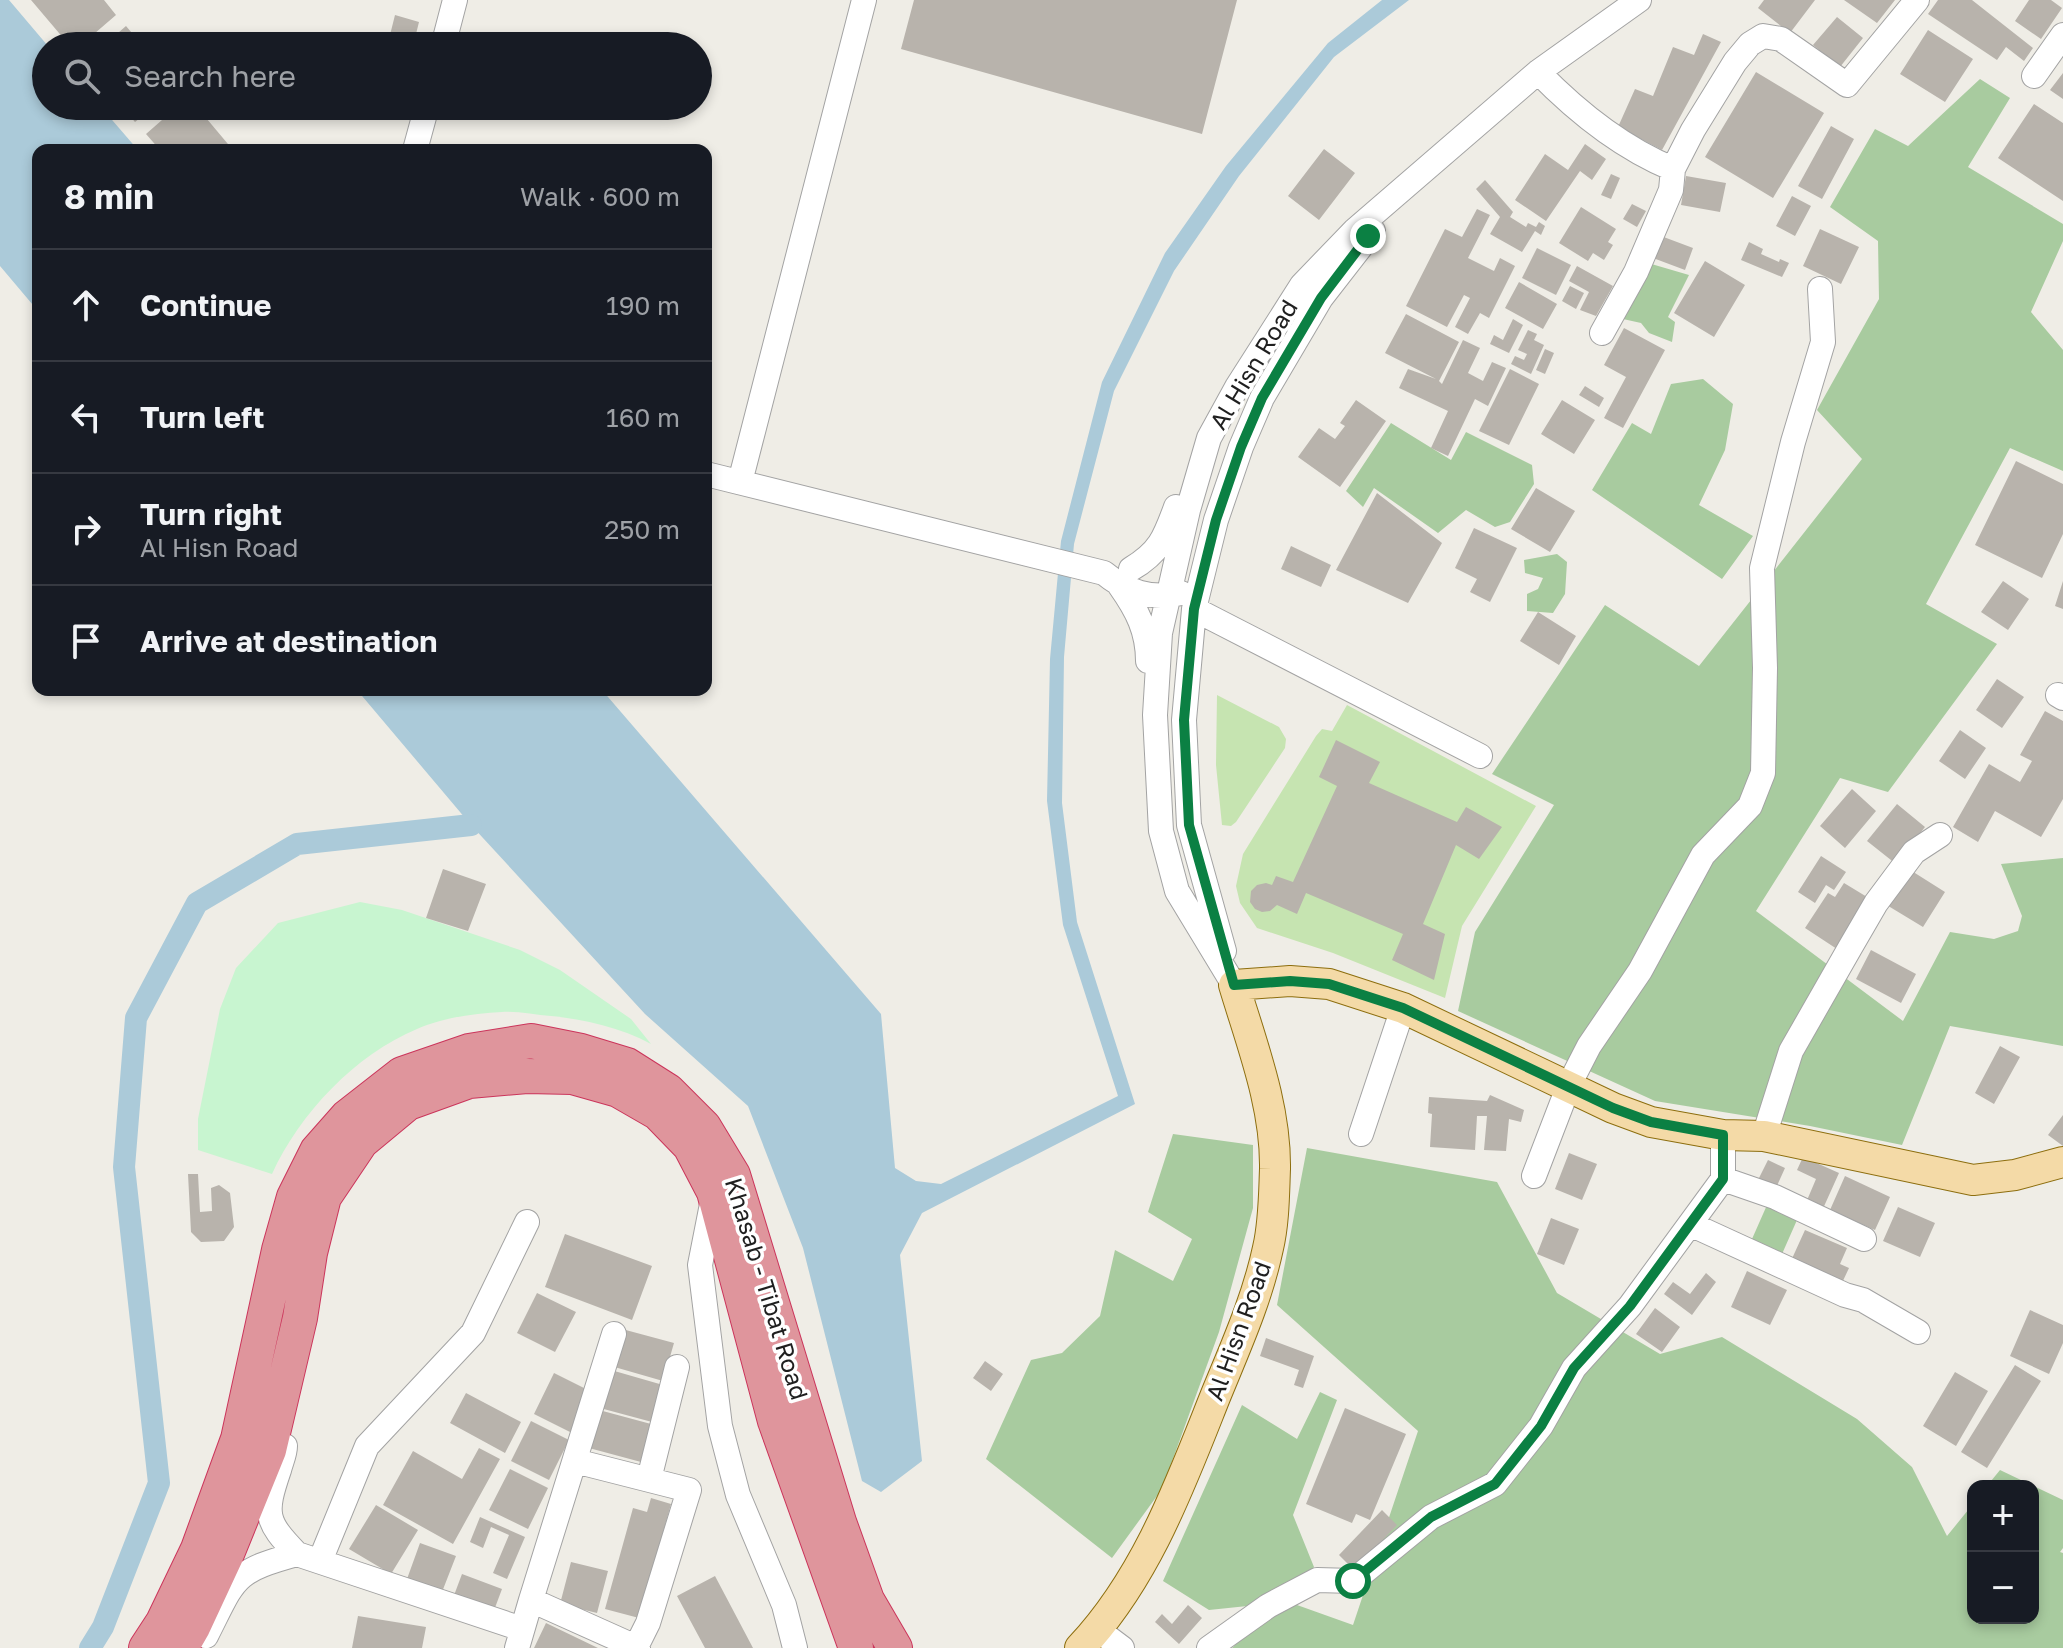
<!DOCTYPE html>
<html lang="en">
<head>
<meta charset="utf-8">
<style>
	body { margin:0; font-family:"Golos Text",sans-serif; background:#20242c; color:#f1f3f6 }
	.controls { position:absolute; right:24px; bottom:24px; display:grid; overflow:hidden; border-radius:16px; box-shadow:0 4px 12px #0003 }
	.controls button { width:72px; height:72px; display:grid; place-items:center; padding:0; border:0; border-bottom:2px solid #363941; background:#171b24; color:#f1f3f6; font:40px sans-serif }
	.stop { position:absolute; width:24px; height:24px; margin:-18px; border:6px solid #0b8043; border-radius:50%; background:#fff }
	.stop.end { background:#0b8043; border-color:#fff; box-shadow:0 2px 8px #0008 }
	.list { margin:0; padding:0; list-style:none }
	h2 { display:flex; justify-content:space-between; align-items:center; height:104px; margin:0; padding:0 32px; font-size:34px }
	h2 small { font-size:26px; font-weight:400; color:#9ea1a6 }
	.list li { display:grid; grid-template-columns:52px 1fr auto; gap:24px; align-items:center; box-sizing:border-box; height:112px; padding:0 32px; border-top:2px solid #363941 }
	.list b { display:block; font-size:30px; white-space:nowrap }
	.list p { margin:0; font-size:26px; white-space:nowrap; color:#9ea1a6 }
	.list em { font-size:26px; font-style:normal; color:#9ea1a6 }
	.icon { flex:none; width:44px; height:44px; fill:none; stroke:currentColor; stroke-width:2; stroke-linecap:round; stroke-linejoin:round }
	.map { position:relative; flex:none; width:2063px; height:1648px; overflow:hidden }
	.search { position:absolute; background:#171b24; box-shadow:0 4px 12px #0003; left:32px; top:32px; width:680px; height:88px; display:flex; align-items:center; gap:20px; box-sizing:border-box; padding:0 28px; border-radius:44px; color:#9ea1a6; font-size:30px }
	.panel { position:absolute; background:#171b24; box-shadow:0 4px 12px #0003; left:32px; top:144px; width:680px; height:552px; border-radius:16px }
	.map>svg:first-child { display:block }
	.grass { fill:#c6e4b1 }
	.forest { fill:#a8cb9f }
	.park { fill:#c8f5d0 }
	.water { fill:#abcad9 }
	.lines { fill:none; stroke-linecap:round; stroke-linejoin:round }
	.canal { stroke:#abcad9; stroke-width:22 }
	.building { fill:#b8b3ac }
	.minor-casing { stroke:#a3a3a3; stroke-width:26 }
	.major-casing { stroke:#8d6e0e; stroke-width:32 }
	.highway-casing { stroke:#cb355b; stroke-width:36 }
	.minor { stroke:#fff; stroke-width:24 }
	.major { stroke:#f4daa7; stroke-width:30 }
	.highway { stroke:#df959c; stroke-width:34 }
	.route { stroke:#0b8043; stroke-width:10 }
	.labels { text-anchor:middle; stroke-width:7; stroke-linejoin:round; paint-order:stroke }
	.street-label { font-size:24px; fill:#1f1f1f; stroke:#fff }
</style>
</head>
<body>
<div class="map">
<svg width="2063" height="1648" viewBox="0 0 2063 1648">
	<rect width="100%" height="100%" fill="#efede6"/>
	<path class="grass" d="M1217 695 1279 727 1286 739 1285 748 1236 822 1231 826 1222 825 1216 765Z
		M1347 705 1536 806 1462 926 1445 998 1333 953 1257 928 1240 903 1236 886 1243 854 1316 736 1322 729 1332 731Z"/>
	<path class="forest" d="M1980 79 2010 98 1968 167 2063 224V241L2031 312 2063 350V471L2010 448 1926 604 1997 644 1888 792 1840 778 1756 911 1903 1021 1950 932 1994 939 2018 931 2022 916 2001 864 2063 858V1046L1950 1026 1902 1145 1810 1126 1655 1101 1458 1011 1475 932 1554 805 1492 774 1605 605 1699 666 1862 459 1817 410 1879 299 1878 241 1830 207 1875 129 1908 146Z
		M1648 263 1689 275 1668 317 1675 322 1672 342 1649 333 1641 323 1623 319Z
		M1703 379 1733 404 1725 450 1699 505 1753 536 1722 579 1592 490 1632 423 1651 434 1671 384Z
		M1391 423 1451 460 1466 432 1532 465 1534 484 1510 522 1495 527 1466 510 1438 533 1374 488 1363 507 1346 491Z
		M1557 554 1567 562 1565 594 1553 613 1527 611V594L1538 589 1543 578 1525 573 1524 560Z
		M1173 1134 1253 1145V1208L1219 1332 1162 1489 1112 1558 986 1459 1031 1360 1062 1353 1100 1316 1115 1250 1173 1281 1192 1239 1148 1212Z
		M1307 1148 1497 1182 1557 1293 1660 1354 1722 1337 1857 1419 1912 1467 1947 1536 1973 1504V1618H2033V1486H1987L2000 1470 2063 1500V1548L2060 1552 2063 1553V1648H1232L1283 1600 1353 1625 1418 1431 1277 1305Z
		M1767 1205 1797 1220 1782 1254 1752 1239Z
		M1320 1392 1337 1400 1293 1515 1314 1567 1297 1593 1257 1605 1209 1610 1163 1581 1242 1405 1297 1439Z"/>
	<path class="park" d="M360 902 402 910 520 950 560 970 631 1019 651 1044C622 1028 584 1019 551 1016 535 1015 518 1011 502 1012 475 1013 442 1018 417 1029 355 1055 300 1113 272 1174L198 1150V1119L220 1009 236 968 278 923Z"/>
	<path class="water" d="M0 0H9L48 46H46V106H100L138 150H38V311L0 266Z
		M1382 0H1409L1334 57 1239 176 1174 271 1114 391 1074 544 1064 657 1062 803 1077 922 1135 1104 922 1213 900 1255 922 1461 881 1492 862 1481 803 1248 748 1106 645 1014 471 825 357 690H602L881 1014 895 1168 916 1181 941 1184 1118 1096 1063 925 1047 801 1050 659 1061 541 1102 382 1165 253 1226 166 1328 43Z"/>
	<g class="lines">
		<path class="canal" d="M90 1648 103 1627 159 1483 124 1167 136 1018 197 903 297 844 471 825"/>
	</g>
	<path class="building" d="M31 0H104L116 15 80 46H70Z
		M914 0H1237L1202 134 901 49Z
		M1764 0H1815L1790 33 1758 8Z
		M1844 0H1895L1877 23Z
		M1938 0H1972L2033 48 2024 61 2006 47 1997 60 1928 14Z
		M2029 0H2051L2062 8 2041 39 2015 21Z
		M395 15 419 22 413 46 388 43Z
		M1837 17 1863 38 1840 67 1813 45Z
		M126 26 143 46H103Z
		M1928 30 1973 59 1945 102 1900 74Z
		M1703 34 1721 42 1662 150 1618 127 1635 89 1653 96 1673 47 1694 55Z
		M1756 72 1824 113 1773 198 1705 157Z
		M2063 73V99L2050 90Z
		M2034 104 2063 123V201L1998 158Z
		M121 106H155L135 122Z
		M178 106H196L233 150H160L146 134Z
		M1831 126 1854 139 1822 199 1798 186Z
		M1585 144 1606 159 1592 180 1580 171 1546 221 1515 200 1545 154 1568 170Z
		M1324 149 1355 173 1319 220 1288 196Z
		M1611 174 1620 178 1611 199 1601 195Z
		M1686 176 1726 183 1720 212 1681 205Z
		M1485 180 1513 212 1510 217 1526 227 1528 223 1536 227 1539 222 1545 226 1541 235 1535 231 1522 252 1490 234 1500 217 1476 189Z
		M1792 196 1811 206 1795 236 1776 226Z
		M1632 204 1646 211 1637 227 1623 219Z
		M1581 207 1616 229 1608 242 1613 245 1604 260 1593 253 1588 261 1559 243Z
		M1477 209 1490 215 1468 258 1494 271 1500 258 1515 266 1489 318 1480 313 1468 334 1455 327 1470 298 1464 295 1447 327 1406 306 1445 229 1462 237Z
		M1820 229 1859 247 1841 284 1803 266Z
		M1661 236 1693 248 1685 270 1653 258Z
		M1749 242 1763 249 1761 254 1779 262 1780 259 1789 263 1782 277 1741 260Z
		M1537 248 1571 265 1556 295 1522 278Z
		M1705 261 1745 285 1714 337 1674 313Z
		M1577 266 1613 286 1596 316 1580 310 1589 292 1569 281Z
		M1519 282 1557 304 1543 329 1505 308Z
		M1570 286 1584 293 1576 309 1562 301Z
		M1406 314 1459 342 1439 381 1442 384 1463 340 1480 348 1468 373 1483 381 1492 362 1506 368 1488 406 1475 399 1448 456 1431 448 1448 411 1399 388 1408 369 1436 379 1385 353Z
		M1513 319 1523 325 1509 353 1490 344 1494 335 1503 340Z
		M1624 328 1665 350 1623 428 1604 418 1626 377 1604 365Z
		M1528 330 1537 334 1534 340 1544 345 1531 374 1511 364 1515 356 1524 360 1527 354 1518 350Z
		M1545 349 1554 353 1545 374 1536 370Z
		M1510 369 1539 384 1509 445 1479 431Z
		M1585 386 1604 398 1599 407 1579 395Z
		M1356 400 1386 421 1340 487 1298 457 1319 428 1335 439 1345 426 1340 423Z
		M1562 400 1595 420 1574 454 1541 434Z
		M2016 461 2063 484V534L2042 578 1975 545Z
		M1536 488 1575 511 1550 552 1511 529Z
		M1377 493 1442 543 1408 603 1336 570Z
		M1474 528 1517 548 1490 602 1470 592 1477 579 1455 568Z
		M1291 546 1331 565 1321 587 1281 569Z
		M2003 581 2029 599 2008 630 1981 612Z
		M2063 581V609L2055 606Z
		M1538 612 1576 636 1559 665 1520 641Z
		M1997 679 2024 697 2002 728 1976 710Z
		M2045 711 2063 721V799L2041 837 1995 811 1978 842 1953 827 1989 764 2020 782 2032 761 2020 755Z
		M1960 730 1986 748 1965 779 1939 761Z
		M1336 740 1380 762 1369 783 1457 822 1466 807 1502 827 1479 859 1456 845 1423 924 1445 934 1434 980 1392 960 1403 934 1306 893 1297 914 1277 905 1270 911 1262 912 1255 909 1250 902 1251 891 1257 885 1266 883 1272 885 1276 876 1293 882 1337 786 1319 777Z
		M1852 789 1876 811 1845 848 1820 826Z
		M1897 804 1925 827 1896 864 1867 841Z
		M1821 856 1846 872 1834 890 1826 885 1815 903 1798 892Z
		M1907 868 1945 892 1923 927 1885 904Z
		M443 869 486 884 468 931 426 918Z
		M1844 883 1872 900 1840 951 1805 928 1828 893 1835 897Z
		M1871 950 1916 974 1901 1003 1856 979Z
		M2000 1046 2020 1057 1994 1104 1975 1093Z
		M1490 1095 1524 1110 1521 1122 1509 1119 1506 1151 1484 1150 1487 1116H1477L1475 1150 1430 1147 1432 1114 1428 1113 1429 1097 1487 1101Z
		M2063 1115V1146L2048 1135Z
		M1569 1153 1597 1164 1582 1200 1555 1189Z
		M1803 1157 1839 1173 1821 1213 1805 1205 1816 1179 1797 1170Z
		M1768 1160 1785 1168 1776 1188 1758 1180Z
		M188 1174H198L200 1212 212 1211 211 1188 219 1185 230 1193 234 1227 224 1241 201 1242 191 1232Z
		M1845 1176 1890 1197 1875 1230 1830 1210Z
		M1898 1207 1935 1223 1920 1257 1883 1241Z
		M1551 1218 1579 1229 1564 1265 1537 1254Z
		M1805 1230 1847 1248 1840 1264 1849 1268 1841 1285 1790 1263Z
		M565 1234 652 1266 632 1320 545 1287Z
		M1747 1271 1787 1290 1770 1325 1731 1307Z
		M1706 1273 1716 1282 1692 1315 1664 1294 1673 1282 1690 1294Z
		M537 1293 576 1312 555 1352 517 1333Z
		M1655 1308 1680 1327 1662 1352 1636 1334Z
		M2030 1310 2063 1325V1343L2049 1374 2010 1356Z
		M622 1329 674 1343 663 1381 611 1366Z
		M1266 1338 1314 1356 1303 1388 1294 1385 1299 1370 1260 1356Z
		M985 1361 1003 1374 991 1391 973 1378Z
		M2015 1365 2041 1381 1987 1468 1961 1452Z
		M611 1370 663 1385 652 1422 600 1408Z
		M1955 1372 1988 1391 1956 1446 1923 1426Z
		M554 1373 592 1392 572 1433 534 1414Z
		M466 1393 521 1422 505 1453 450 1423Z
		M1345 1408 1406 1434 1370 1520 1356 1514 1352 1523 1306 1504Z
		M599 1410 651 1424 641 1462 589 1448Z
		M531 1421 569 1440 549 1480 511 1461Z
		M479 1448 500 1459 453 1544 383 1505 413 1451 462 1479Z
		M510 1469 548 1488 528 1529 489 1510Z
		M651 1498 671 1504 639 1618 605 1609 633 1508 647 1512Z
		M376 1505 418 1530 391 1574 349 1549Z
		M1382 1510 1397 1525 1354 1570 1339 1555Z
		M480 1517 525 1537 507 1579 493 1573 509 1535 491 1527 483 1548 470 1542Z
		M420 1543 456 1556 442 1592 407 1579Z
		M571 1562 608 1571 597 1613 560 1604Z
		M462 1574 502 1589 493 1613 453 1598Z
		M715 1576 753 1648H705L677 1596Z
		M1188 1605 1202 1618 1179 1644 1155 1622 1162 1614 1172 1624Z
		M358 1616 426 1627 422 1648H352Z
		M546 1623 598 1648H534Z"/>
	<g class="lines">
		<g class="minor-casing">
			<path id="minor" d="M443 46 455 0
				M1538 72C1576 111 1622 148 1673 169
				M2034 76 2063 35
				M415 150 427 106
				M1602 333 1636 272 1671 190 1673 169 1693 130 1735 62 1750 44 1763 36 1781 39 1847 85 1917 0
				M706 474 1104 573C1127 592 1151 600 1181 593
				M740 482 864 0
				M1131 569C1160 552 1165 537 1176 507
				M1120 586C1137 610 1148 631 1148 661
				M1194 609 1480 756
				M2058 695 2063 698
				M1224 951 1189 825 1184 720 1194 609 1216 520 1241 447 1262 398 1321 298 1373 231
				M1234 985 1177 891 1161 831 1155 715 1160 633 1188 510 1209 438 1237 387 1302 285 1355 230 1538 72 1639 0
				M1361 1134 1403 1008
				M1764 1136 1791 1051 1851 946 1876 903 1914 852 1940 835
				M1534 1176 1569 1085 1589 1046 1640 971 1703 855 1750 806 1763 773 1765 668 1762 568 1793 442 1823 342 1820 289
				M1723 1179 1775 1197 1864 1239
				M713 1199 700 1265 720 1426 738 1495 784 1605 795 1648
				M1690 1224 1845 1295 1863 1300 1918 1332
				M285 1446C285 1454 281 1462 279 1470 264 1514 265 1521 297 1554L522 1629
				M575 1461 689 1490 648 1623 636 1647
				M649 1479 677 1367
				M320 1561 367 1446 473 1333 527 1222
				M531 1600 614 1334
				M1098 1630 1122 1648
				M206 1636C236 1577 232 1572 297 1554
				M517 1648 531 1600 638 1648
				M1209 1648 1268 1606 1317 1580 1353 1581 1431 1517 1495 1484 1541 1426 1574 1368 1630 1306 1723 1179V1135"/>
		</g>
		<g class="major-casing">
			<path id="major" d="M1080 1648C1146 1578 1180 1485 1215 1397 1235 1348 1257 1300 1268 1248 1274 1223 1274 1194 1275 1169 1276 1106 1252 1045 1234 985L1290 981 1329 984 1403 1008 1613 1108 1651 1122 1723 1135 1764 1136 1973 1180 2015 1175 2063 1162"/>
		</g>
		<g class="highway-casing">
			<path id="highway" d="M146 1648 163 1622 198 1549 238 1439 279 1250 294 1197 317 1151 347 1117 402 1074 469 1051 531 1041 581 1051 627 1065 668 1091 704 1127 733 1175 839 1522 867 1600 895 1648
				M181 1648 193 1627 226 1556 269 1450 300 1318 310 1253 324 1197 361 1142 408 1103 469 1081 527 1076 572 1077 618 1090 658 1113 690 1146 714 1192 775 1421 856 1648"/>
		</g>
		<use href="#minor" class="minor"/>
		<use href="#major" class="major"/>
		<use href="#highway" class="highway"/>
	</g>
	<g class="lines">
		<path class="route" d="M1353 1581 1431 1517 1495 1484 1541 1426 1574 1368 1630 1306 1723 1179V1135L1651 1122 1613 1108 1403 1008 1329 984 1290 981 1234 985 1189 825 1184 720 1194 609 1216 520 1241 447 1262 398 1321 298 1368 236"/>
	</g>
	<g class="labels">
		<g class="street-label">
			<text transform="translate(1254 365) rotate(-59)" y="8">Al Hisn Road</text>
			<text transform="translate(766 1289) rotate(73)" y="8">Khasab - Tibat Road</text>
			<text transform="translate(1239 1331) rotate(-70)" y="8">Al Hisn Road</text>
		</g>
	</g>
</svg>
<div class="controls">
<button>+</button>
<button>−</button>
</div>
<div class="stop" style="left:1353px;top:1581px"></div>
<div class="stop end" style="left:1368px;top:236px"></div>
<div class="search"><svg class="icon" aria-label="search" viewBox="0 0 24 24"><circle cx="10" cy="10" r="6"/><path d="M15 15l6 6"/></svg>Search here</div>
<section class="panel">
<h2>8 min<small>Walk · 600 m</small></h2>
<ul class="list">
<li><svg class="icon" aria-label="ahead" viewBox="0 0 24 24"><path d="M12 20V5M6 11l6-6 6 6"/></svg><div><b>Continue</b></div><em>190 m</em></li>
<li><svg class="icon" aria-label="left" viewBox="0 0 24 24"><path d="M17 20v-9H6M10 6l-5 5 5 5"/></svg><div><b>Turn left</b></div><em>160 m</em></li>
<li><svg class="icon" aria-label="right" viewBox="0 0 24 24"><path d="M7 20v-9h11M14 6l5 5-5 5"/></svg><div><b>Turn right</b><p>Al Hisn Road</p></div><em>250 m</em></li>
<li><svg class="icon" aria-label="arrive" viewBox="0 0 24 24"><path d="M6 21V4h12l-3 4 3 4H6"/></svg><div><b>Arrive at destination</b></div></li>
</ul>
</section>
</div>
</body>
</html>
